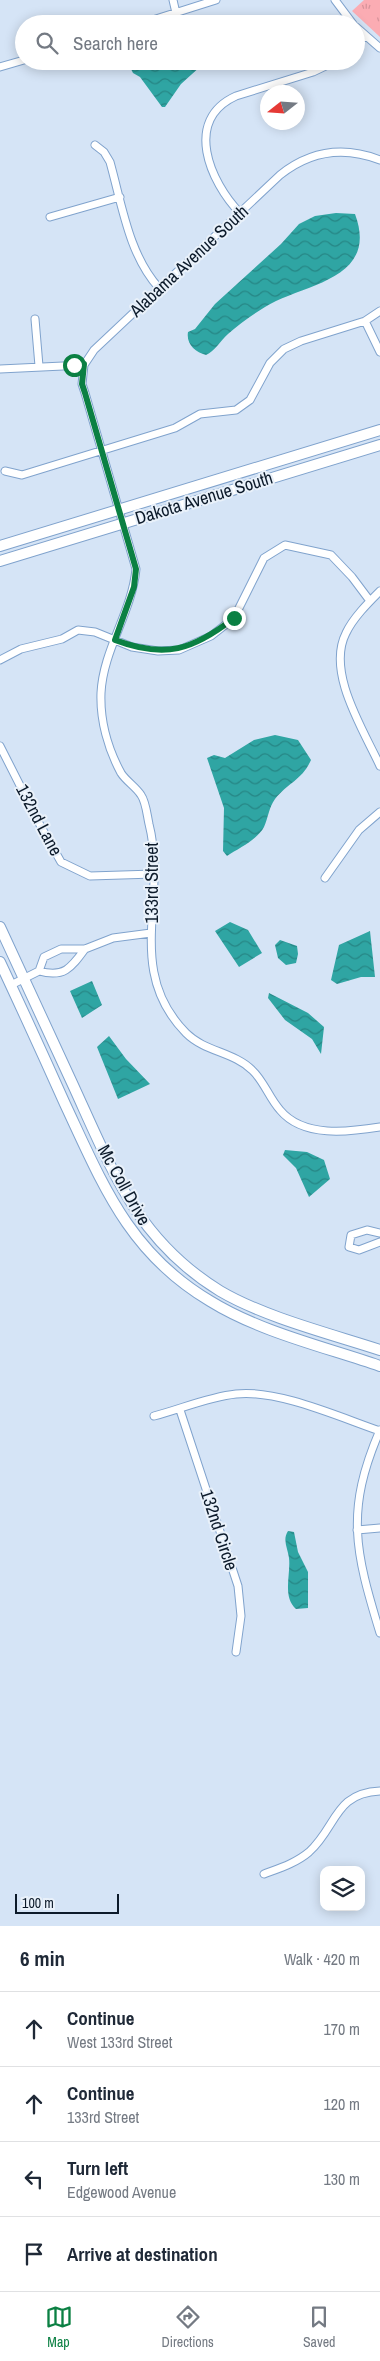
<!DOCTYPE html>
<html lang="en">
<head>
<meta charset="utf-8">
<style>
	body { margin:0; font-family:"Archivo Narrow",sans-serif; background:#f6f6f7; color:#1f2937 }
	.controls { position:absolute; right:15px; bottom:15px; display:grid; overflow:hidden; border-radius:10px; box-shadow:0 2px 12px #0003 }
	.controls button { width:45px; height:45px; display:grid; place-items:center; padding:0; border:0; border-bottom:1px solid #e0e1e3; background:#fff; color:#1f2937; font:25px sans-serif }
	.compass { position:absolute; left:260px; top:85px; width:45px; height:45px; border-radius:50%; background:#fff; box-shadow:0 2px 12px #0003; rotate:253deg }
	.scale { position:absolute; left:15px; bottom:12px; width:104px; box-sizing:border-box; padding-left:5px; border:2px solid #0c1a2a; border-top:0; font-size:14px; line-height:18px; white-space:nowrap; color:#0c1a2a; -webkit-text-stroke:4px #e9f1fa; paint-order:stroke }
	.stop { position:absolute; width:15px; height:15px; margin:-11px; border:4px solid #0b8043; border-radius:50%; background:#fff }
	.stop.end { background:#0b8043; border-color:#fff; box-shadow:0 1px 5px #0008 }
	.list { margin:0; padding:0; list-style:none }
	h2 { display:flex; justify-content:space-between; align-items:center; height:65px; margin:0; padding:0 20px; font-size:21px }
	h2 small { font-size:16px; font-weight:400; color:#747a83 }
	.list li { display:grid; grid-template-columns:32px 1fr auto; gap:15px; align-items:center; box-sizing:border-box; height:75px; padding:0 20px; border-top:1px solid #e0e1e3 }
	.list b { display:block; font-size:19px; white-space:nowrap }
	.list p { margin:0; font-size:16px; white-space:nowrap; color:#747a83 }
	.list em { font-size:16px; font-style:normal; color:#747a83 }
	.icon { flex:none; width:28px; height:28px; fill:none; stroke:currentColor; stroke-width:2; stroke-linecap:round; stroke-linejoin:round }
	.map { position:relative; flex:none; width:380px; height:1926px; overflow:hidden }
	.search { position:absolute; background:#fff; box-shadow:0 2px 12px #0003; left:15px; right:15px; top:15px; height:55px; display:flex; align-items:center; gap:12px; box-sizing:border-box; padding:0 18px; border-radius:28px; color:#747a83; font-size:19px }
	.sheet { height:365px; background:#fff }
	nav { display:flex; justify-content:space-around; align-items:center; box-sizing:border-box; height:70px; border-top:1px solid #e0e1e3; background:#fff; font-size:14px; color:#747a83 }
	nav a { display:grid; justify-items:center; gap:2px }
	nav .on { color:#0b8043 }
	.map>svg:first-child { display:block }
	.park { fill:url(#park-tufts) }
	.water { fill:url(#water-waves) }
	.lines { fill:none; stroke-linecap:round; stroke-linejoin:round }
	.street-casing { stroke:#80a3cd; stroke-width:9 }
	.secondary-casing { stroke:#80a3cd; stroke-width:12 }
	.street { stroke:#fff; stroke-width:7 }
	.secondary { stroke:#fff; stroke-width:10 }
	.route { stroke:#0b8043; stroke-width:6 }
	.labels { text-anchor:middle; stroke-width:4; stroke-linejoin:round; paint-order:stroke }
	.street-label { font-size:18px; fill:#0c1a2a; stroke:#e9f1fa }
</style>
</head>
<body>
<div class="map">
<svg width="380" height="1926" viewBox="0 0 380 1926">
	<defs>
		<pattern id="park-tufts" width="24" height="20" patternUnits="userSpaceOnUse" patternTransform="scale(1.25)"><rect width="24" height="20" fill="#fbacb3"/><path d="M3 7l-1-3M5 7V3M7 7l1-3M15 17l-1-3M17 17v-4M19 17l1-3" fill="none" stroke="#d6939a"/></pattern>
		<pattern id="water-waves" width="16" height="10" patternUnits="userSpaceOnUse" patternTransform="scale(1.25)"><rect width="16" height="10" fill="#2fa5a3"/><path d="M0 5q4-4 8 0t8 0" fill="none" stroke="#268685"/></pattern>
	</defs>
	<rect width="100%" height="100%" fill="#d5e4f6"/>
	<path class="park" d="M364 0H380V37L352 11Z"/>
	<path class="water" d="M193 61 200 62 202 65 181 84 165 107H162L140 77 133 73 131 69 139 67 154 69Z
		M336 213 355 214C380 281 301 284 265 307 252 315 239 324 228 334 220 341 215 351 206 355 195 352 186 344 188 332L195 329 215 304 281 244 299 224 315 216Z
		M275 735 298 740 311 760C302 780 289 782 275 799 269 807 268 818 264 827 257 840 239 848 227 856L223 851 224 808 207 758 214 755 225 758 254 740Z
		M230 922 248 930 262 953 239 967 215 931Z
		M370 931 375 977H361L337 984 331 980 339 945Z
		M280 940 297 946 298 954 296 963 286 965 278 958 275 945Z
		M92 981 102 1005 82 1018 70 991Z
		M269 993 308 1013 324 1027 321 1054 312 1039 285 1020 268 998Z
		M109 1036 126 1059 150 1084 118 1099 97 1047Z
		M285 1150 307 1152 324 1160 330 1179 309 1197 296 1168 283 1155Z
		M288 1531 294 1532 298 1552 308 1572V1608L296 1609C282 1597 291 1574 289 1558 288 1549 282 1540 288 1531Z"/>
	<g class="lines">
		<g class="street-casing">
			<path id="street" d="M173 0 176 13
				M335 0 353 24
				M140 24 216 0
				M356 27 380 48
				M356 44 365 36
				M0 67 24 60
				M95 145 104 152 110 162C122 205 129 255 159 288
				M240 213C210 182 183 120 236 96L313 72 336 61
				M50 217 120 197
				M35 319 39 366
				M365 321 380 352
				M84 365 82 384 85 393 136 569C132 612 103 650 101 693 100 720 108 749 121 773 126 781 136 787 141 795 146 802 147 815 149 824 168 899 124 970 186 1033 205 1052 234 1052 252 1070 264 1081 269 1098 280 1110 303 1138 349 1132 380 1127
				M0 369 84 365 94 350 280 175C310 151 344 146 380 160
				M5 471 22 475 175 428 200 414 236 410 250 400 270 363 284 349 301 341 365 321 380 311
				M380 591C368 603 353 618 346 633 326 672 363 729 380 766
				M0 660 21 649 62 639 78 630 95 632 132 647 158 651 179 650 211 636 234 618 264 558 285 545 331 555 352 577 370 601
				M0 746 40 825 61 862 90 876 154 874
				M325 878 359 830 380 812
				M85 949C71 968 64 978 39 971L44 957 61 949H85L113 938 151 933
				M11 985 39 971
				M380 1233 367 1230 351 1235 349 1247 359 1250 380 1242
				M180 1410 238 1586 241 1616 236 1652
				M154 1416C181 1409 208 1397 236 1394 277 1389 339 1417 380 1431
				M380 1430C345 1511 355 1551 380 1633
				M357 1530 380 1528
				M264 1874C280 1868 296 1863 309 1852 337 1827 334 1793 380 1791"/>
		</g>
		<g class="secondary-casing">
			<path id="secondary" d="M0 546 380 430
				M0 561 380 445
				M0 927C25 980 49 1033 73 1085 112 1170 137 1240 220 1291 264 1317 331 1334 380 1350
				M0 962C22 1009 44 1057 65 1104 103 1185 129 1253 210 1301 260 1332 325 1347 380 1366"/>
		</g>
		<use href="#street" class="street"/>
		<use href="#secondary" class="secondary"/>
	</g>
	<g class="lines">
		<path class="route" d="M74 365 84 364 82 384 85 393 136 569 134 587 115 640C165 659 193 650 234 618"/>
	</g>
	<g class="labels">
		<g class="street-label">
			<text transform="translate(189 261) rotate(-43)" y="6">Alabama Avenue South</text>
			<text transform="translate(204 498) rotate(-17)" y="6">Dakota Avenue South</text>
			<text transform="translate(39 820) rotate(62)" y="6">132nd Lane</text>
			<text transform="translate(152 883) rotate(-90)" y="6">133rd Street</text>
			<text transform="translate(124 1185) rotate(61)" y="6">Mc Coll Drive</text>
			<text transform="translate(219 1530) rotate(72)" y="6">132nd Circle</text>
		</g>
	</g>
</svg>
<div class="controls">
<button><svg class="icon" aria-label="layers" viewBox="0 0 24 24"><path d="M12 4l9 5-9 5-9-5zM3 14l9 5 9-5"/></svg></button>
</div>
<svg class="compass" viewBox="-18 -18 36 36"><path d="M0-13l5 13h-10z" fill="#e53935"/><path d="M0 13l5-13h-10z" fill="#747a83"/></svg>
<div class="scale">100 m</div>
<div class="stop" style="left:74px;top:365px"></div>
<div class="stop end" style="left:234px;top:618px"></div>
<div class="search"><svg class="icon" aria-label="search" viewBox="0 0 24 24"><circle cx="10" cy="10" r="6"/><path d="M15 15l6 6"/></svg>Search here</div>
</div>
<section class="sheet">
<h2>6 min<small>Walk · 420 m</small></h2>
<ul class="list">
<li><svg class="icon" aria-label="ahead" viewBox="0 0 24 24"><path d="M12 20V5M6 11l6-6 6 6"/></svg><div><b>Continue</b><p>West 133rd Street</p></div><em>170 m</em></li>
<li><svg class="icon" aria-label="ahead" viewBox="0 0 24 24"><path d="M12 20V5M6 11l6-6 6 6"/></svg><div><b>Continue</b><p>133rd Street</p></div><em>120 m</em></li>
<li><svg class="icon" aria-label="left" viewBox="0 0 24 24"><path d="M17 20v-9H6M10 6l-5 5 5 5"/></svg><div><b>Turn left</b><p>Edgewood Avenue</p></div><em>130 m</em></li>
<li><svg class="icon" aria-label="arrive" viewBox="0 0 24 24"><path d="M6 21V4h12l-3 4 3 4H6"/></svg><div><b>Arrive at destination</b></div></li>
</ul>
</section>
<nav>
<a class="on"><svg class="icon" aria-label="map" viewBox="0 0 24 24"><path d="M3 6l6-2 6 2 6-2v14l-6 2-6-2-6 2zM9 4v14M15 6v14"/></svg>Map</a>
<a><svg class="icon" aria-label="directions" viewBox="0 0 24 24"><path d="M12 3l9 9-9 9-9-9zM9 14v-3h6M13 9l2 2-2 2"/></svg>Directions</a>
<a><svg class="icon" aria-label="saved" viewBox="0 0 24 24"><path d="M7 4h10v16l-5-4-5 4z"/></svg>Saved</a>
</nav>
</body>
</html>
